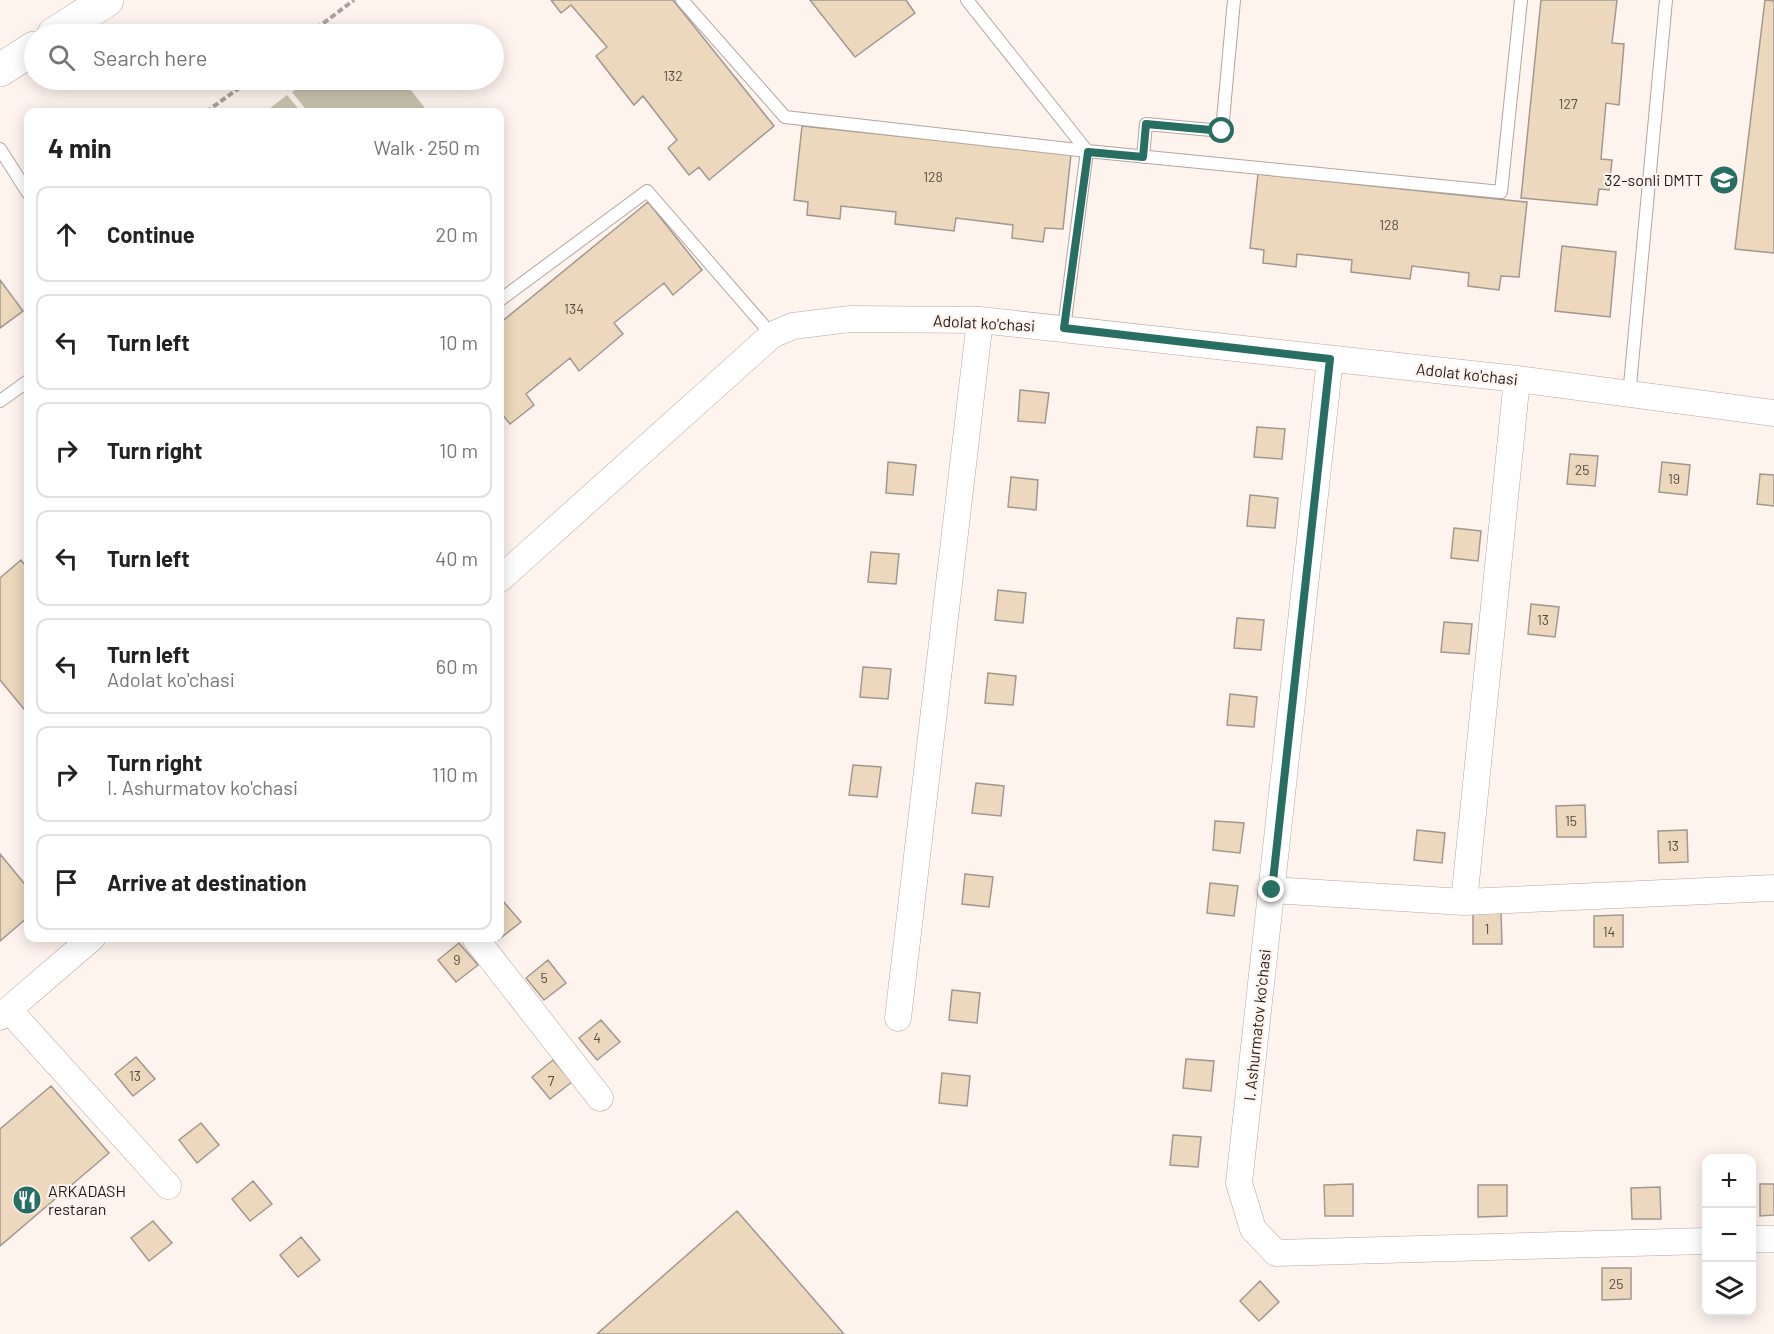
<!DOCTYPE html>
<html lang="en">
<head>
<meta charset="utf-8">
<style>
	body { margin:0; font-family:Barlow,sans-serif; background:#f2f2f2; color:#222 }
	.controls { position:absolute; right:18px; bottom:18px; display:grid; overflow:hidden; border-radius:12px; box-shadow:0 3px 15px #0003 }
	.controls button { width:54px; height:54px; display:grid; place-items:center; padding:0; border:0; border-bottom:2px solid #e0e0e0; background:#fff; color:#222; font:30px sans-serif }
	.stop { position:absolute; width:18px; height:18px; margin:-14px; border:4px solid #286e63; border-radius:50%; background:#fff }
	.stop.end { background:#286e63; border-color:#fff; box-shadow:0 2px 6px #0008 }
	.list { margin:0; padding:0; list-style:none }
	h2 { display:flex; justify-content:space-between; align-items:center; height:78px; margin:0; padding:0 24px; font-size:26px }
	h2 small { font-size:20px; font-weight:400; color:#767676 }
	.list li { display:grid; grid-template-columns:39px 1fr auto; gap:18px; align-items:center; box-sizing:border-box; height:96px; margin:0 12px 12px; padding:0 12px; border:2px solid #e0e0e0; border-radius:12px }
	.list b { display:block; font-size:22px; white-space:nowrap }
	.list p { margin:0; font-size:20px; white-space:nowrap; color:#767676 }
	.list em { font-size:20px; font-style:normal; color:#767676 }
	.icon { flex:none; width:33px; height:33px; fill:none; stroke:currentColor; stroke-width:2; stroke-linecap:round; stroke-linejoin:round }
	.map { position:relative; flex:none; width:1774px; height:1334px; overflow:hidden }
	.search { position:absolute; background:#fff; box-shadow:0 3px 15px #0003; left:24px; top:24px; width:480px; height:66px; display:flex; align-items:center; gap:15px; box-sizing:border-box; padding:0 21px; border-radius:33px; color:#767676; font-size:22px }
	.panel { position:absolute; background:#fff; box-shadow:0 3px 15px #0003; left:24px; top:108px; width:480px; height:834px; border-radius:12px }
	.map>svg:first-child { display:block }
	.green { fill:#c8c4ad }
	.building { fill:#edd8bd; stroke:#a1988e; stroke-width:1.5 }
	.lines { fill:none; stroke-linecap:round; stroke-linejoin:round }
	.service-casing { stroke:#b4a6a0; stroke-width:14 }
	.minor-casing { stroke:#b4a6a0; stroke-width:27 }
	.secondary-casing { stroke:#b4a6a0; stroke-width:34 }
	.path { stroke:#aba19d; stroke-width:4; stroke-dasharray:6 3; stroke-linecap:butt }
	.service { stroke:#fff; stroke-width:12 }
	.minor { stroke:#fff; stroke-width:26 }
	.secondary { stroke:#fff; stroke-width:33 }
	.route { stroke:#286e63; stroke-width:8 }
	.labels { text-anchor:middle; stroke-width:4.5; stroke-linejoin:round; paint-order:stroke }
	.number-label { font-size:14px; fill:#554c43 }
	.poi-label { font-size:16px; fill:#221d1a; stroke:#fff3ee; text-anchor:end }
	.street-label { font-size:16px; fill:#221d1a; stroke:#fff3ee }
</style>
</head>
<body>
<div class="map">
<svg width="1774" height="1334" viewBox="0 0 1774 1334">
	<rect width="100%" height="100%" fill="#fff3ee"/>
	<path class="green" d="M309 80H403L428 112H308L292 92Z
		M287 95 301 112H265Z"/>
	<path class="building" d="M551 0H673L774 126 709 180 699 167 689 175 668 148 677 140 643 96 634 105 596 56 607 47 571 5 561 13Z
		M810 0H906L915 13 855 57Z
		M1541 0H1617L1612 43 1624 44 1619 105 1606 103 1601 159 1612 160 1609 190 1599 189 1597 205 1521 198Z
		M1765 0 1774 1V253L1735 249Z
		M802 126 1071 154 1063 229 1045 228 1043 242 1012 238 1013 225 956 218 954 231 895 224 896 212 841 206 840 219 807 215 808 202 794 200Z
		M1258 174 1527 202 1519 277 1501 276 1499 290 1468 286 1469 273 1412 266 1410 279 1351 272 1352 260 1297 254 1296 267 1263 263 1264 250 1250 248Z
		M648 202 702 270 673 295 664 283 614 323 623 334 579 371 570 358 526 394 534 405 510 424 501 413 500 414V323Z
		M1562 246 1616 252 1610 317 1555 311Z
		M0 280 23 311 0 328Z
		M1020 390 1049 393 1045 423 1018 421Z
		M1257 427 1285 429 1282 459 1254 457Z
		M1570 454 1598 456 1595 486 1567 484Z
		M888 462 916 465 913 495 886 493Z
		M1662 462 1690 465 1687 495 1659 492Z
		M1760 474 1774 475V506L1757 504Z
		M1011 477 1038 480 1036 510 1008 507Z
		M1250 495 1278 498 1275 528 1247 526Z
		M1454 528 1481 531 1478 561 1451 558Z
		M871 552 899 554 896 584 868 582Z
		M21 560 28 569V714L0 680V578Z
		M998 590 1026 593 1023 623 995 620Z
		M1531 604 1559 607 1555 637 1528 634Z
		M1237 618 1264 620 1261 650 1234 648Z
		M1444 622 1472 624 1469 654 1441 652Z
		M863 667 891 669 888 699 860 697Z
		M988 673 1016 676 1013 705 985 703Z
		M1230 694 1257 697 1254 727 1227 725Z
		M853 765 881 767 877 797 849 795Z
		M976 783 1004 786 1001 816 972 813Z
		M1585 805 1586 837H1557L1556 806Z
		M1215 821 1244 823 1240 853 1213 850Z
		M1417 830 1445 833 1442 863 1414 860Z
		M1687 830 1688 862 1659 863 1658 831Z
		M0 854 28 888V917L0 941Z
		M965 874 993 877 989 907 962 904Z
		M1210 883 1238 886 1234 916 1207 913Z
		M502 900 521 922 498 940 500 901Z
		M1501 912 1502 944H1473V913Z
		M1623 915V947H1594V916Z
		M459 943 478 965 456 982 438 960Z
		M548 960 566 983 544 1000 526 978Z
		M952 990 980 993 977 1023 949 1020Z
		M601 1020 620 1042 597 1060 579 1038Z
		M136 1057 155 1079 133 1096 115 1074Z
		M1186 1059 1214 1061 1211 1091 1183 1088Z
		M553 1060 572 1082 550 1099 532 1077Z
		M942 1073 970 1076 967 1106 939 1103Z
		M51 1086 109 1153 0 1246V1129Z
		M201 1123 219 1145 197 1163 179 1140Z
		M1173 1135 1201 1137 1198 1167 1170 1165Z
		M253 1181 272 1204 250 1221 232 1199Z
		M1353 1184V1216H1325L1324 1185Z
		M1760 1184H1774V1215L1760 1216Z
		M1478 1185H1507V1216L1478 1217Z
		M1660 1187 1661 1219H1632L1631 1188Z
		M737 1211 844 1334H597Z
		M153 1221 172 1243 149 1261 131 1238Z
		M301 1237 320 1260 298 1277 280 1255Z
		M1602 1268H1631V1299L1602 1300Z
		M1260 1281 1279 1302 1259 1321 1240 1301Z"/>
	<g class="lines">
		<g class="service-casing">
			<path id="service" d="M682 0 785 117 1087 151 1501 192 1521 0
				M967 0 1087 151 1064 328
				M0 149 28 193
				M1143 157 1146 124 1222 131 1234 0
				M500 300 647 191 772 335
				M1629 396 1666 0
				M0 401 28 381"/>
		</g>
		<g class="minor-casing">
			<path id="minor" d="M1330 359 1239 1183 1253 1229 1276 1253 1706 1241
				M500 579 772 335 793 326 850 319 980 320 1517 379 1774 413
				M1272 890 1464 902 1774 888
				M1464 902 1517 379
				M475 938 600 1098
				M9 1010 168 1186
				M0 1017 92 938
				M898 1018 980 320
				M1752 1239H1774"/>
		</g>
		<g class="secondary-casing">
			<path id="secondary" d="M54 34 107 0
				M0 70 34 48"/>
		</g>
		<path class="path" d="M309 34 354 0
			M206 112 250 80"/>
		<use href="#service" class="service"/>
		<use href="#minor" class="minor"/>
		<use href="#secondary" class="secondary"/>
	</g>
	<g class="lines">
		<path class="route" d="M1222 131 1146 124 1143 157 1088 152 1064 328 1330 359 1272 890"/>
	</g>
	<defs>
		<g id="school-disc" transform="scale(1.5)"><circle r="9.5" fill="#286e63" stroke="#fff3ee"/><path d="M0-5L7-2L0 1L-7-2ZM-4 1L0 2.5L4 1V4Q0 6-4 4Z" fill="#fff"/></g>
		<g id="restaurant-disc" transform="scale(1.5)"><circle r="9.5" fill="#286e63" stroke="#fff3ee"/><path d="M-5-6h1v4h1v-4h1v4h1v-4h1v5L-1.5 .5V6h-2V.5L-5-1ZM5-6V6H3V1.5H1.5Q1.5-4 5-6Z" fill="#fff"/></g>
	</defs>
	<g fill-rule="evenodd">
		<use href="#school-disc" x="1724" y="180"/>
		<use href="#restaurant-disc" x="27" y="1200"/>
	</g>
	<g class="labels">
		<g class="number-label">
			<text x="673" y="81">132</text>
			<text x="1568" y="109">127</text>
			<text x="933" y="182">128</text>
			<text x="1389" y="230">128</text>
			<text x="574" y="314">134</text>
			<text x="1582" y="475">25</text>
			<text x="1674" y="484">19</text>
			<text x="1543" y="625">13</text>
			<text x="1571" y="826">15</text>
			<text x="1673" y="851">13</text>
			<text x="1487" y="934">1</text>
			<text x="1609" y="937">14</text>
			<text x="457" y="965">9</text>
			<text x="544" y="983">5</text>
			<text x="597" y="1043">4</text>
			<text x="135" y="1081">13</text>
			<text x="551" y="1086">7</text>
			<text x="1616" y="1289">25</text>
		</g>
		<g class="poi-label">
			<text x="1703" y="186">32-sonli DMTT</text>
			<text x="48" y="1197" text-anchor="start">ARKADASH<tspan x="48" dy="18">restaran</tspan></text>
		</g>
		<g class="street-label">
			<text transform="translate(984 323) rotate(3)" y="6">Adolat ko'chasi</text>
			<text transform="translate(1467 374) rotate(6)" y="6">Adolat ko'chasi</text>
			<text transform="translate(1257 1025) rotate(-84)" y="6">I. Ashurmatov ko'chasi</text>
		</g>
	</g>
</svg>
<div class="controls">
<button>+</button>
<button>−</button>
<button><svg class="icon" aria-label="layers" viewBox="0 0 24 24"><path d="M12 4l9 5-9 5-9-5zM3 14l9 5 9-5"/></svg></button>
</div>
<div class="stop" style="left:1222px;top:131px"></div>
<div class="stop end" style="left:1272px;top:890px"></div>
<div class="search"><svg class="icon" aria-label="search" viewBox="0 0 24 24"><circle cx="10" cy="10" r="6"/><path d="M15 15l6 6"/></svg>Search here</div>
<section class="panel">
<h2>4 min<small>Walk · 250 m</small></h2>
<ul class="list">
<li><svg class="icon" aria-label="ahead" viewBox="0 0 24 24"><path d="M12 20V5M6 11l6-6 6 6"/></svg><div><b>Continue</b></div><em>20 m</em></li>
<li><svg class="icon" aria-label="left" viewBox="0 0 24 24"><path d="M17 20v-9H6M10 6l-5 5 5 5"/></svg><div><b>Turn left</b></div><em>10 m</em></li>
<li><svg class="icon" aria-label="right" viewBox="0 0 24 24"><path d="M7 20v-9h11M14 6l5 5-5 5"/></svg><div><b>Turn right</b></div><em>10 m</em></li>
<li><svg class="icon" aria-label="left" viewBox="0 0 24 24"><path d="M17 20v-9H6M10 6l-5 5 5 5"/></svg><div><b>Turn left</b></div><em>40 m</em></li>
<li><svg class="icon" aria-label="left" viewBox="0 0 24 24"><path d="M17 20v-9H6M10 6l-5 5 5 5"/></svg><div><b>Turn left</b><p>Adolat ko'chasi</p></div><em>60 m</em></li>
<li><svg class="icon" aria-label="right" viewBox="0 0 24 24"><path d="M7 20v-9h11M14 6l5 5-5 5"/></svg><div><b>Turn right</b><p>I. Ashurmatov ko'chasi</p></div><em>110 m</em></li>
<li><svg class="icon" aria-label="arrive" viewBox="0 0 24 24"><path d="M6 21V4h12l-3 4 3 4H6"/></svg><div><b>Arrive at destination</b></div></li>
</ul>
</section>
</div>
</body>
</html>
